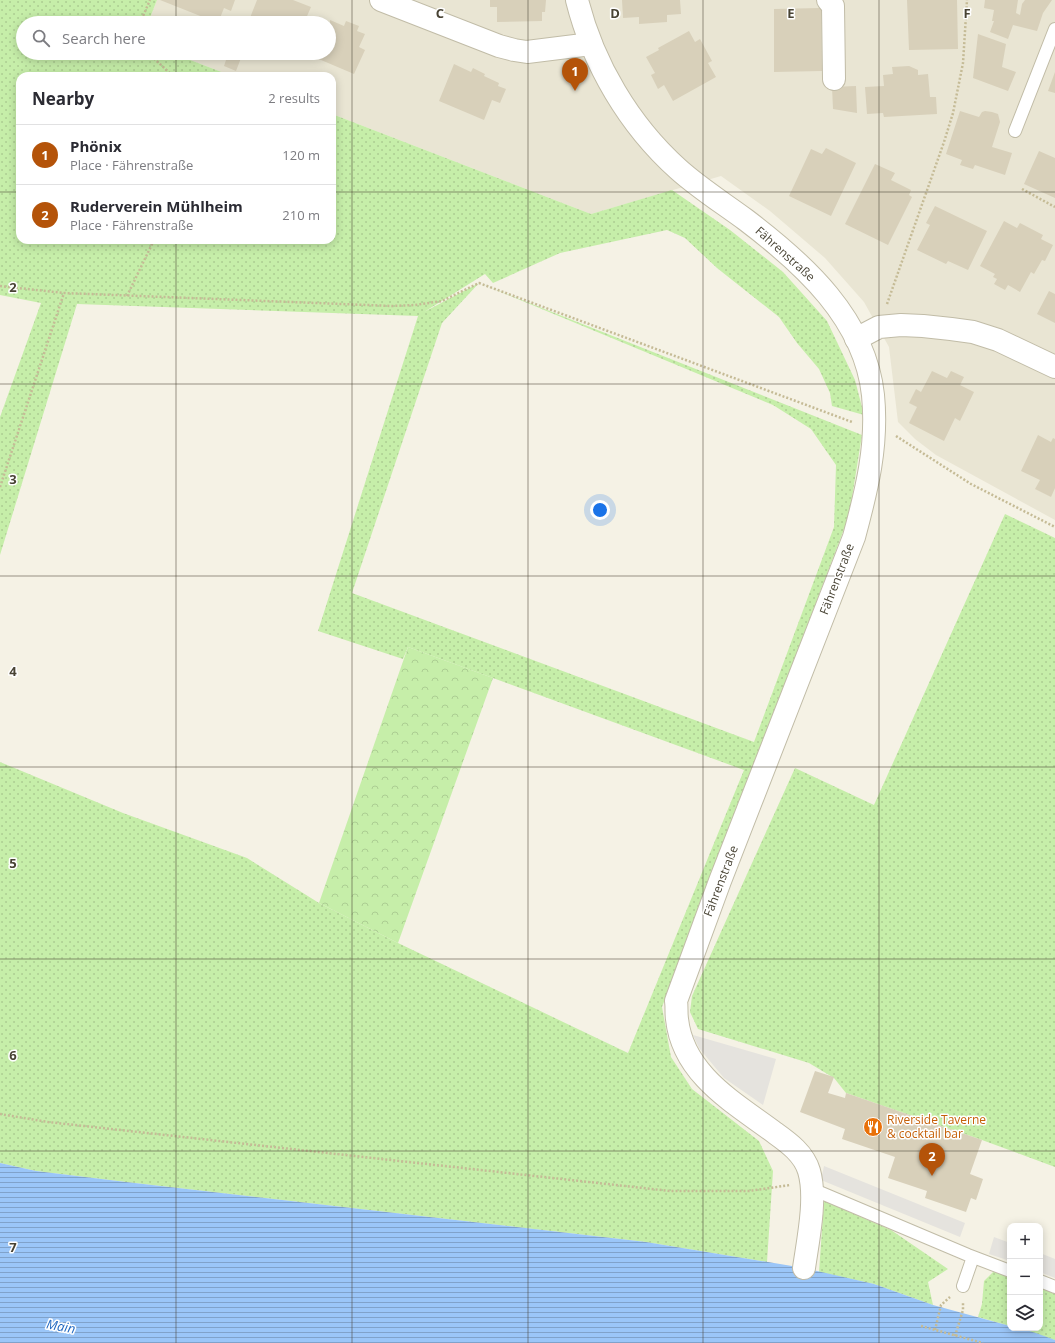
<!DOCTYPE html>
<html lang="en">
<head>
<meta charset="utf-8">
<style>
	body { margin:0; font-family:"Open Sans",sans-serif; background:#f2f2f3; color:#2b2b33 }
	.controls { position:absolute; right:12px; bottom:12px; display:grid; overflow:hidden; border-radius:8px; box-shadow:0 2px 10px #0003 }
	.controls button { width:36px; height:36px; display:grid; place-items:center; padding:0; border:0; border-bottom:1px solid #e1e1e2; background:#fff; color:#2b2b33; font:20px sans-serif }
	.you { position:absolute; left:600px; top:510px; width:14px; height:14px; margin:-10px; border:3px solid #fff; border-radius:50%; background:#1a73e8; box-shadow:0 0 0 6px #1a73e833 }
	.badge { display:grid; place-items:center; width:26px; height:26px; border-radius:50%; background:#b45309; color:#fff; font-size:13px; font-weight:700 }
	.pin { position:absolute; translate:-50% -33px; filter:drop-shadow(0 1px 2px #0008) }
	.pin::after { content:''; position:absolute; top:21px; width:14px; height:12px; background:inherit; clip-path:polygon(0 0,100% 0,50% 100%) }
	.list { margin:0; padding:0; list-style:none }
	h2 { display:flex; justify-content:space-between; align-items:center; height:52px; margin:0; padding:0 16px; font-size:17px }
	h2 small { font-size:13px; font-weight:400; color:#7c7c81 }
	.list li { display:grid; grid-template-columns:26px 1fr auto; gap:12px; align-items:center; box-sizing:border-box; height:60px; padding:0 16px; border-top:1px solid #e1e1e2 }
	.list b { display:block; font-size:15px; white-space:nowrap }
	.list p { margin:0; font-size:13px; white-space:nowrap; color:#7c7c81 }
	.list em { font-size:13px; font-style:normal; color:#7c7c81 }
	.icon { flex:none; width:22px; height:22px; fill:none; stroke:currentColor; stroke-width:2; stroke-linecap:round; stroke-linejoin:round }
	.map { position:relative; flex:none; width:1055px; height:1343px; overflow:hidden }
	.search { position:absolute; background:#fff; box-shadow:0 2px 10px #0003; left:16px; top:16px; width:320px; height:44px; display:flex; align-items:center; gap:10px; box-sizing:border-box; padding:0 14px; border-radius:22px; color:#7c7c81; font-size:15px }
	.panel { position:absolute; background:#fff; box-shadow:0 2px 10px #0003; left:16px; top:72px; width:320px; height:172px; border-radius:12px }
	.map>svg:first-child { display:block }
	.residential { fill:#e9e5d3 }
	.grass { fill:url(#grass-dots); fill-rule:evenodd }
	.forest { fill:url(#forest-crowns) }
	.parking { fill:#e5e3de }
	.water { fill:url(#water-rules) }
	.building { fill:#d8d0ba }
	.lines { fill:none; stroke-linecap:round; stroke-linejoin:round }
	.service-casing { stroke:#c1bca7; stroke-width:14 }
	.minor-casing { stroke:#c1bca7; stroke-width:24 }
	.tertiary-casing { stroke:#c1bca7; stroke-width:24 }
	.path { stroke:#c5bb96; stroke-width:2.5; stroke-dasharray:2 2; stroke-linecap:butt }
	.service { stroke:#fff; stroke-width:12 }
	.minor { stroke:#fff; stroke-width:22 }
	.tertiary { stroke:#fff; stroke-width:22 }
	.grid { fill:none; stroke:#484334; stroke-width:1; stroke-opacity:0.55 }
	.labels { text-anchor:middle; stroke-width:3; stroke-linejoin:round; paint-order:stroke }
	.street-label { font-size:12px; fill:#484334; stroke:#fff }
	.food-label { font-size:12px; fill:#c56008; stroke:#fff; text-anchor:start }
	.water-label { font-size:13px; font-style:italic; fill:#2168c1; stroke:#fff }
	.grid-label { font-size:13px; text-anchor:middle; font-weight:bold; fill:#484334; stroke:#fff; stroke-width:3; stroke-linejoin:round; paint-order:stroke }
</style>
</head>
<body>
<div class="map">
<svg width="1055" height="1343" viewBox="0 0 1055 1343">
	<defs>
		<pattern id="grass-dots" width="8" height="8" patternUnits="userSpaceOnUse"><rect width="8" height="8" fill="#c6eea9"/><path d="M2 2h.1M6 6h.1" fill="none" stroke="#accd92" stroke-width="1.8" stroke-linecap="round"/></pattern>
		<pattern id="forest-crowns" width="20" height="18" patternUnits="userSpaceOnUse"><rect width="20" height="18" fill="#c6eea9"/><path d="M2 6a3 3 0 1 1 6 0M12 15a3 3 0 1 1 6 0" fill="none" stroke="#accd92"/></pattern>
		<pattern id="water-rules" width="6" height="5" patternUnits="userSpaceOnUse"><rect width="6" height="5" fill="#9bc6f8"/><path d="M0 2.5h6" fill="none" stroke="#80a2ca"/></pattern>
	</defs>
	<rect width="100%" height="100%" fill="#f5f2e5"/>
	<path class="residential" d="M157 0H1055V520L936 455 915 439 898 422 889 347 864 302 825 258 770 211 721 176 591 214 332 114V76H232L172 53H329V23H148Z"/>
	<path class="grass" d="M0 0H157L148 23H23V53H172L232 76H20V240H332V114L591 214 672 190 730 230 783 272 827 321 855 380 864 415 832 406 830 393 819 369 797 343 779 317 717 268 685 238 667 230 560 253 493 283 485 274 424 312 479 283 862 435 849 516 662 1007 671 1057 692 1089 759 1141 773 1171 767 1262 646 1242 126 1182 36 1171 0 1163V762L123 813 247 858 319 903 398 943 628 1053 744 770 408 647 403 659 318 631 418 316 77 304 0 555V417L41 303 0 295ZM479 283 773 405 811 429 836 465 834 527 754 742 352 593 442 323Z
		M1005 514 1055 538V1167L982 1140 846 1093 834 1078 809 1063 698 1029 690 1012 692 996 795 768 874 805Z
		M824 1201 891 1230 948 1269 928 1282 933 1305 874 1284 819 1272Z
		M994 1271 1010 1276V1326L978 1317 982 1304 984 1281Z
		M1040 1287 1055 1292V1340L1016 1328H1040Z"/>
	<path class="forest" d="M408 647 493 678 398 943 319 903Z"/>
	<path class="parking" d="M693 1035 776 1059 763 1105 724 1078 699 1048Z
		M824 1166 965 1223 960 1237 821 1180Z
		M994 1237 1010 1243V1261L989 1254Z
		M1040 1253 1055 1259V1278L1040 1272Z"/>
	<path class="water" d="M0 1163 36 1171 126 1182 646 1242 804 1268 874 1284 933 1305 1010 1326V1328C1025 1328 1041 1335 1055 1340V1343H0Z"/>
	<path class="building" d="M160 0H235L231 11 224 8 218 23Z
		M257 0H293L311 7 304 23H248Z
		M490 0H546L545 12H542V21L497 22V7H490Z
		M622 0H680L681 14 667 15V22L639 24V17L623 18Z
		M907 0H957L958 49 909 50Z
		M985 0H1018L1016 13 1020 15 1022 4 1025 0H1052L1043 13 1037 31 1013 25 1008 39 990 32 994 21H992L994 10 984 8Z
		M821 8 822 71 774 72V9Z
		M330 20 344 26 346 21 359 26 357 31 365 34 359 47 365 50 354 74 314 57 316 53H329Z
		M689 31 695 42 700 39 712 61 708 63 716 77 673 101 664 85 658 89 651 75 655 73 646 57 659 50 658 48Z
		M978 34 1006 44 1002 67 1016 72 1008 91 973 78Z
		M228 54 241 58 236 71 224 66Z
		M454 64 471 72 473 68 485 74 484 76 499 83 498 86 506 89 500 103 492 100 484 120 439 101Z
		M909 66 918 70V75L928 74 930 97H936L937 114 884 117 883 113 867 114 865 87 884 86 883 75 893 74 892 67Z
		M1055 72V93L1048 91Z
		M856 86 857 113 833 109 832 87Z
		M960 111 979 117 982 112 985 111 992 112 998 114 1000 122 992 147 1012 153 1005 175 975 165 973 169 960 165 962 160 946 154Z
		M826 148 856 163 831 216 789 196 811 149 822 154Z
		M1039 151 1055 158V198L1024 184Z
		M875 164 895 173 891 180 911 190 909 195 912 197 888 245 845 224Z
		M935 206 987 231 968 270 948 261 946 264 917 250 930 225 926 223Z
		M1004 221 1017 228 1020 223 1043 235 1041 239 1053 245 1045 261 1042 260 1034 274 1031 272 1020 292 1008 285 1005 290 994 284 997 279 993 277 995 274 980 266Z
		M1049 291 1055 294V323L1037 314Z
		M932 371 947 378 951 371 964 377 960 385 974 392 960 421 955 418 944 441 909 423 917 407 909 403 916 389 921 392Z
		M1038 435 1051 442 1053 438 1055 439V488L1051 497 1035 489 1040 480 1021 471Z
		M815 1071 834 1077 828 1093 845 1098 846 1093 982 1140 970 1174 983 1179 976 1200 971 1198 966 1212 925 1198 927 1191 888 1178 895 1157 842 1139 845 1129 800 1112Z"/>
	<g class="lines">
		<g class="service-casing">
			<path id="service" d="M1015 131 1055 29
				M812 1189 968 1255 1010 1271
				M1040 1281 1055 1287
				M963 1286 973 1257"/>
		</g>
		<g class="minor-casing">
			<path id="minor" d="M381 0 499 46 514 50 527 52 591 44
				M828 0 833 6 834 79
				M856 339 879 327 901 325 923 326 951 329 973 332 998 340 1055 367"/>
		</g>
		<g class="tertiary-casing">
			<path id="tertiary" d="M577 0C593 64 629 125 678 169 699 188 723 203 746 220 804 264 865 319 873 395 878 445 867 489 854 537L720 881 676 1001C677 1007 676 1013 677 1019 683 1075 735 1103 775 1133 789 1143 804 1154 809 1171 817 1198 808 1240 804 1268"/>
		</g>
		<path class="path" d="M140 23 150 0
			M148 53 173 76
			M1022 189 1055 207
			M0 286 64 293 392 306 415 305 442 301 479 283 852 422
			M127 296 154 240
			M887 304 944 142 953 113 963 63 967 0
			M896 436 971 484 1055 527
			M0 487 64 293
			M0 1114 48 1122 670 1191H749L790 1185
			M921 1326 983 1343
			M935 1330 941 1305 950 1297
			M955 1336 963 1310V1303"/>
		<use href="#service" class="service"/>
		<use href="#minor" class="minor"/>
		<use href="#tertiary" class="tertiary"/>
	</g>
	<path class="grid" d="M176 0V23M352 0V1343M528 0V1343M703 0V1343M879 0V1343M176 53V76M0 192H20M332 192H1055M176 240V1343M0 384H1055M0 576H1055M0 767H1055M0 959H1055M0 1151H1055"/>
	<defs>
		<g id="restaurant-disc" transform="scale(1)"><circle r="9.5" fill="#e8710a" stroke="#fff"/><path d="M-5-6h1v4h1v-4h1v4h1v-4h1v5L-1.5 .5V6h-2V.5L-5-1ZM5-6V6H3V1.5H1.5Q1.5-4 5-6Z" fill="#fff"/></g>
	</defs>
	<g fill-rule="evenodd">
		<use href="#restaurant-disc" x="873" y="1127"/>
	</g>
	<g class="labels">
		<g class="street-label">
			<text transform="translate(785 254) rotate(42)" y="4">Fährenstraße</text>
			<text transform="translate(837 579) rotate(-69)" y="4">Fährenstraße</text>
			<text transform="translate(721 881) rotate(-69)" y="4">Fährenstraße</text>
		</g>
		<g class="food-label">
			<text x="887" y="1124">Riverside Taverne<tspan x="887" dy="14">&amp; cocktail bar</tspan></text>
		</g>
		<g class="water-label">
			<text transform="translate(61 1326) rotate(11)" y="5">Main</text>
		</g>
	</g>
	<g class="grid-label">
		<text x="440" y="18">C</text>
		<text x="615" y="18">D</text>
		<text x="791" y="18">E</text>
		<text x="967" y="18">F</text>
		<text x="13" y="292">2</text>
		<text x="13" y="484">3</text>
		<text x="13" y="676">4</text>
		<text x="13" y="868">5</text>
		<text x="13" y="1060">6</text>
		<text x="13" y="1252">7</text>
	</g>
</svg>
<div class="controls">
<button>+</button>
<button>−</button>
<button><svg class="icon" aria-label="layers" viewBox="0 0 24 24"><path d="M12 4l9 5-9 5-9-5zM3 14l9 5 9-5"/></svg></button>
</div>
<div class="you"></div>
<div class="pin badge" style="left:575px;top:91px">1</div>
<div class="pin badge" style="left:932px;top:1176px">2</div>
<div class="search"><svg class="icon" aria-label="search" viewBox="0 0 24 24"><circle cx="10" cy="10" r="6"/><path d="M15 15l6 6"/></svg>Search here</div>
<section class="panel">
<h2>Nearby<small>2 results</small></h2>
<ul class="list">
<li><span class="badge">1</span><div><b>Phönix</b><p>Place · Fährenstraße</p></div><em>120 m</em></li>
<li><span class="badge">2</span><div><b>Ruderverein Mühlheim</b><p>Place · Fährenstraße</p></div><em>210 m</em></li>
</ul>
</section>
</div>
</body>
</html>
